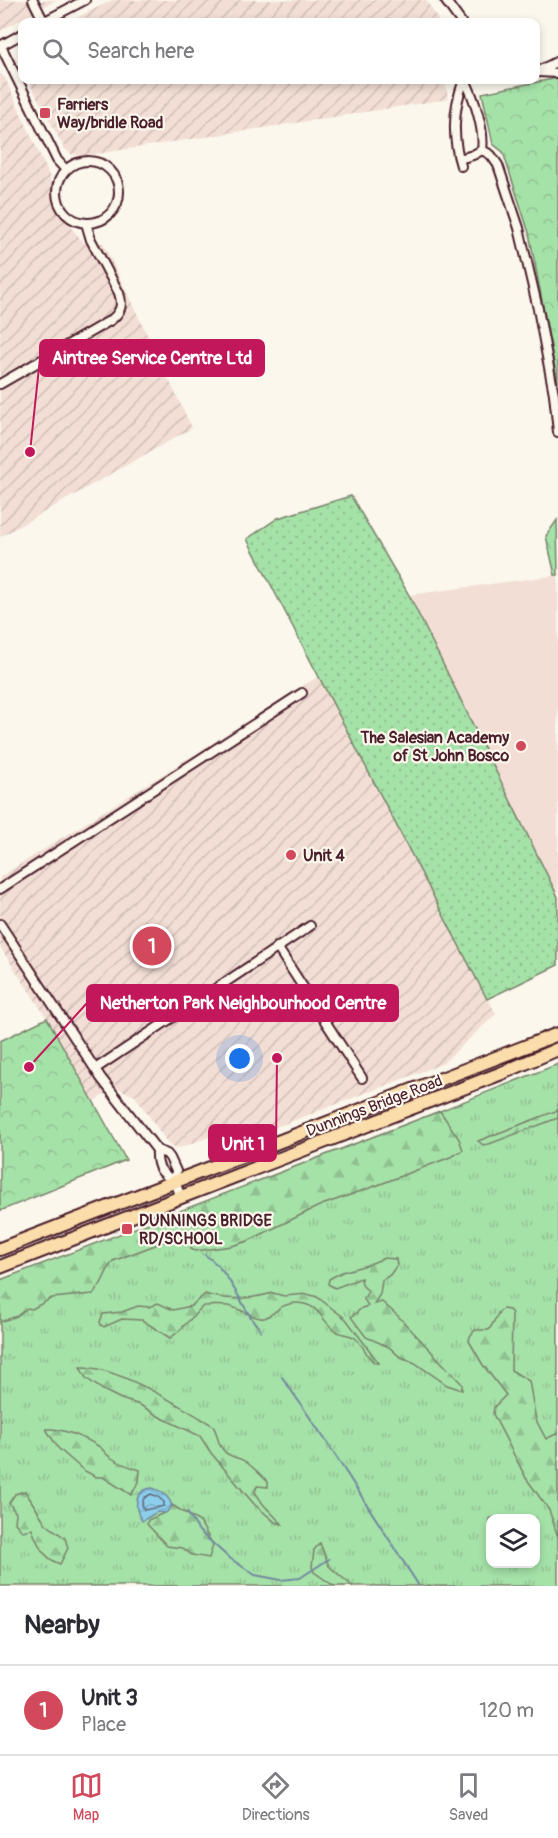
<!DOCTYPE html>
<html lang="en">
<head>
<meta charset="utf-8">
<style>
	body { margin:0; font-family:Pangolin,sans-serif; background:#f2f2f3; color:#2b2b33 }
	.controls { position:absolute; right:18px; bottom:18px; display:grid; overflow:hidden; border-radius:12px; box-shadow:0 3px 9px #0003 }
	.controls button { width:54px; height:54px; display:grid; place-items:center; padding:0; border:0; border-bottom:2px solid #e1e1e2; background:#fff; color:#2b2b33; font:30px sans-serif }
	.you { position:absolute; left:240px; top:1059px; width:21px; height:21px; margin:-15px; border:4px solid #fff; border-radius:50%; background:#1a73e8; box-shadow:0 0 0 9px #1a73e833 }
	.badge { display:grid; place-items:center; width:39px; height:39px; border-radius:50%; background:#d1495b; color:#fff; font-size:20px; font-weight:700 }
	.pin { position:absolute; translate:-50% -50%; border:3px solid #fff; box-shadow:0 2px 6px #0006 }
	.list { margin:0; padding:0; list-style:none }
	h2 { display:flex; justify-content:space-between; align-items:center; height:78px; margin:0; padding:0 24px; font-size:26px }
	h2 small { font-size:20px; font-weight:400; color:#7c7c81 }
	.list li { display:grid; grid-template-columns:39px 1fr auto; gap:18px; align-items:center; box-sizing:border-box; height:90px; padding:0 24px; border-top:2px solid #e1e1e2 }
	.list b { display:block; font-size:22px; white-space:nowrap }
	.list p { margin:0; font-size:20px; white-space:nowrap; color:#7c7c81 }
	.list em { font-size:20px; font-style:normal; color:#7c7c81 }
	.icon { flex:none; width:33px; height:33px; fill:none; stroke:currentColor; stroke-width:2; stroke-linecap:round; stroke-linejoin:round }
	.map { position:relative; flex:none; width:558px; height:1586px; overflow:hidden }
	.search { position:absolute; background:#fff; box-shadow:0 3px 9px #0003; left:18px; right:18px; top:18px; height:66px; display:flex; align-items:center; gap:15px; box-sizing:border-box; padding:0 21px; border-radius:12px; color:#7c7c81; font-size:22px }
	.sheet { height:168px; background:#fff }
	nav { display:flex; justify-content:space-around; align-items:center; box-sizing:border-box; height:84px; border-top:2px solid #e1e1e2; background:#fff; font-size:16px; color:#7c7c81 }
	nav a { display:grid; justify-items:center; gap:3px }
	nav .on { color:#d1495b }
	.map>svg:first-child { display:block }
	.built { fill:#f2ded5 }
	.industrial { fill:url(#industrial-furrows) }
	.grass { fill:url(#grass-tufts); stroke:#78806a; stroke-width:1.5; fill-rule:evenodd }
	.forest { fill:url(#forest-firs); stroke:#78806a; stroke-width:1.5 }
	.park { fill:url(#park-crowns); stroke:#78806a; stroke-width:1.5 }
	.garden { fill:url(#garden-dots); stroke:#78806a; stroke-width:1.5 }
	.water { fill:url(#water-waves); stroke:#72899f; stroke-width:1.5 }
	.lines { fill:none; stroke-linecap:round; stroke-linejoin:round }
	.shore { stroke:#646579; stroke-width:1.5 }
	.stream { stroke:#72899f; stroke-width:2 }
	.minor-casing { stroke:#4a1f2b; stroke-width:12 }
	.trunk-casing { stroke:#4a1f2b; stroke-width:16 }
	.minor { stroke:#fbf7ec; stroke-width:8 }
	.trunk { stroke:#fbddab; stroke-width:12 }
	.poi-dot { fill:#d1495b; stroke:#fbf7ec; stroke-width:2 }
	.labels { text-anchor:middle; stroke-width:4.5; stroke-linejoin:round; paint-order:stroke }
	.poi-label { font-size:16px; font-weight:bold; fill:#4a1f2b; stroke:#fbf7ec; text-anchor:start }
	.street-label { font-size:16px; fill:#4a1f2b; stroke:#fbf7ec }
	.leader { fill:none; stroke:#c2185b; stroke-width:2 }
	.callout-dot { fill:#c2185b; stroke:#fbf7ec; stroke-width:2 }
	.callout { fill:#c2185b; stroke:#c2185b; stroke-width:2 }
	.callout-label { font-size:18px; text-anchor:middle; font-weight:bold; fill:#fff }
</style>
</head>
<body>
<div class="map">
<svg width="558" height="1586" viewBox="0 0 558 1586">
	<defs>
		<pattern id="industrial-furrows" width="10" height="10" patternUnits="userSpaceOnUse" patternTransform="scale(1.5)"><rect width="10" height="10" fill="#f2ded5"/><path d="M-1 1l2-2M0 10L10 0M9 11l2-2" fill="none" stroke="#d1beb7"/></pattern>
		<pattern id="grass-tufts" width="24" height="20" patternUnits="userSpaceOnUse" patternTransform="scale(1.5)"><rect width="24" height="20" fill="#a5e2a8"/><path d="M3 7l-1-3M5 7V3M7 7l1-3M15 17l-1-3M17 17v-4M19 17l1-3" fill="none" stroke="#90c191"/></pattern>
		<pattern id="forest-firs" width="22" height="20" patternUnits="userSpaceOnUse" patternTransform="scale(1.5)"><rect width="22" height="20" fill="#a5e2a8"/><path d="M5 1l3.5 6h-7zM16 11l3.5 6h-7z" fill="#90c191"/></pattern>
		<pattern id="park-crowns" width="20" height="18" patternUnits="userSpaceOnUse" patternTransform="scale(1.5)"><rect width="20" height="18" fill="#a5e2a8"/><path d="M2 6a3 3 0 1 1 6 0M12 15a3 3 0 1 1 6 0" fill="none" stroke="#90c191"/></pattern>
		<pattern id="garden-dots" width="8" height="8" patternUnits="userSpaceOnUse" patternTransform="scale(1.5)"><rect width="8" height="8" fill="#a5e2a8"/><path d="M2 2h.1M6 6h.1" fill="none" stroke="#90c191" stroke-width="1.8" stroke-linecap="round"/></pattern>
		<pattern id="water-waves" width="16" height="10" patternUnits="userSpaceOnUse" patternTransform="scale(1.5)"><rect width="16" height="10" fill="#8ccfed"/><path d="M0 5q4-4 8 0t8 0" fill="none" stroke="#7ab1cb"/></pattern>
	</defs>
	<rect width="100%" height="100%" fill="#fbf7ec"/>
	<filter id="ink" filterUnits="userSpaceOnUse"><feTurbulence type="fractalNoise" baseFrequency=".0167" numOctaves="2"/><feDisplacementMap in="SourceGraphic" scale="12" xChannelSelector="R" yChannelSelector="G"/><feConvolveMatrix kernelMatrix="1 2 1 2 8 2 1 2 1" color-interpolation-filters="sRGB"/></filter>
	<g filter="url(#ink)">
		<path class="built" d="M558 575V897L409 595Z"/>
		<path class="industrial" d="M0 0H56L0 31Z
			M112 0H426L438 19V22H69Z
			M0 74 5 78 49 175 55 209 85 244 103 243 192 428 0 537Z
			M28 80H445L448 99 83 156 71 154 64 148Z
			M319 676 496 1014 442 1064 248 1138 238 1126 182 1147 174 1148 169 1145 135 1096 115 1087 93 1102 47 1018 0 947V877Z"/>
		<path class="grass" d="M558 1064V1586H0V1286ZM490 1518H536V1564H490Z"/>
		<path class="forest" d="M558 1110V1118L489 1144 483 1145 478 1141Z
			M440 1111 459 1139 463 1150 453 1156 378 1185 319 1206 248 1241 232 1246 195 1251 191 1249V1241L195 1230 113 1261C105 1271 103 1286 93 1294L52 1298 32 1309 27 1308 17 1316 0 1322V1280Z
			M384 1258 396 1259 397 1265 390 1275 382 1280 380 1294 374 1304 382 1302 398 1316 462 1384V1390L447 1385 415 1363 399 1356 389 1347 366 1337 351 1317 362 1308 368 1306 364 1299 368 1291 362 1285 361 1278 335 1288 328 1284 329 1279 342 1272 367 1265Z
			M273 1293 284 1296 307 1294 317 1297 346 1319 379 1363H375C366 1357 364 1345 355 1338 350 1334 343 1335 338 1332 321 1324 323 1305 298 1303 278 1302 271 1320 261 1318 251 1317 244 1311 235 1308 226 1304 212 1306 203 1306L178 1332 170 1338 142 1320 122 1319 104 1327 101 1325 100 1322 103 1314 122 1312 138 1306 149 1307 158 1303 173 1310 191 1306 205 1294C226 1301 252 1299 273 1293Z
			M503 1309 509 1310 512 1313 511 1370 529 1381 536 1420 546 1439 558 1433V1537L549 1510 526 1478 493 1414 494 1407 506 1395 483 1365 469 1341 470 1336 475 1330H489L500 1311Z
			M80 1367C117 1366 180 1406 212 1425 219 1433 216 1443 224 1451 230 1458 239 1457 246 1462 254 1468 261 1475 268 1482V1487L257 1486 255 1492 263 1504 282 1524 275 1522 254 1504 211 1453 200 1436 160 1417 140 1405 121 1399 103 1390 86 1378Z
			M46 1429C63 1428 86 1438 100 1447 104 1450 105 1454 110 1457 119 1463 130 1467 140 1470L139 1482 131 1495 103 1477H96L83 1470 58 1448Z
			M25 1491 46 1524 65 1538 68 1548 60 1564C43 1558 38 1545 32 1529L22 1531 15 1523 16 1513 9 1503 15 1494Z
			M172 1505 200 1522 213 1545 209 1558 192 1555 182 1548 167 1546 147 1524 148 1520 164 1513Z
			M320 1543 329 1566 352 1586H334L314 1572 312 1567 314 1550Z"/>
		<path class="park" d="M558 78V384L529 233 503 152 493 144 482 93Z
			M557 520 558 575H555L546 536Z
			M47 1018 126 1160 0 1211V1041Z"/>
		<path class="garden" d="M351 496 409 595 558 897V965L487 999 247 539 278 518Z"/>
		<path class="water" d="M152 1488C162 1491 169 1496 172 1506L166 1513 157 1512 142 1521C134 1509 133 1490 152 1488Z"/>
		<g class="lines">
			<path class="shore" d="M151 1494 158 1497 164 1502V1506L144 1510 142 1504 144 1498Z"/>
			<path class="stream" d="M205 1255C226 1268 237 1295 250 1316 253 1322 258 1325 261 1331
				M282 1377 326 1441 419 1586
				M187 1512 199 1531 228 1557 255 1575 281 1580 300 1578 329 1559"/>
			<g class="minor-casing">
				<path id="minor" d="M33 0 44 22
					M445 0 461 22
					M43 22 85 0
					M0 46 22 34
					M1 46 57 160 66 170
					M536 72 558 61
					M538 72 558 73
					M482 150 491 155 498 165 519 228 538 309 554 394 558 432
					M459 159 473 155 482 150C485 131 474 97 465 80
					M57 192a31 31 0 1 1 62 0a31 31 0 1 1-62 0Z
					M461 166C452 137 453 108 464 80
					M0 384 111 320C121 312 123 305 119 293L91 240 86 223
					M0 889 302 693
					M0 924 101 1078 157 1150 167 1154 170 1158 176 1171 175 1182 181 1197
					M277 947 362 1078
					M95 1069 310 926
					M157 1150C156 1167 160 1172 175 1182"/>
			</g>
			<g class="trunk-casing">
				<path id="trunk" d="M0 1249 558 1034
					M0 1267 502 1073 558 1049"/>
			</g>
			<use href="#minor" class="minor"/>
			<use href="#trunk" class="trunk"/>
		</g>
	</g>
	<g class="poi-dot">
		<rect x="39" y="107" width="12" height="12" rx="3"/>
		<circle cx="521" cy="746" r="6"/>
		<circle cx="291" cy="855" r="6"/>
		<rect x="121" y="1223" width="12" height="12" rx="3"/>
	</g>
	<g class="labels">
		<g class="poi-label">
			<text x="57" y="110">Farriers<tspan x="57" dy="18">Way/bridle Road</tspan></text>
			<text x="509" y="743" text-anchor="end">The Salesian Academy<tspan x="509" dy="18">of St John Bosco</tspan></text>
			<text x="303" y="861">Unit 4</text>
			<text x="139" y="1226">DUNNINGS BRIDGE<tspan x="139" dy="18">RD/SCHOOL</tspan></text>
		</g>
		<g class="street-label">
			<text transform="translate(374 1105) rotate(-21)" y="6">Dunnings Bridge Road</text>
		</g>
	</g>
	<path class="leader" d="M30 452L40 358M29 1067L87 1003M277 1058L276 1143"/>
	<g class="callout-dot">
		<circle cx="30" cy="452" r="6"/>
		<circle cx="29" cy="1067" r="6"/>
		<circle cx="277" cy="1058" r="6"/>
	</g>
	<g class="callout">
		<rect x="40" y="340" width="224" height="36" rx="6"/>
		<rect x="87" y="985" width="311" height="36" rx="6"/>
		<rect x="209" y="1125" width="67" height="36" rx="6"/>
	</g>
	<g class="callout-label">
		<text x="152" y="364">Aintree Service Centre Ltd</text>
		<text x="243" y="1009">Netherton Park Neighbourhood Centre</text>
		<text x="243" y="1150">Unit 1</text>
	</g>
</svg>
<div class="controls">
<button><svg class="icon" aria-label="layers" viewBox="0 0 24 24"><path d="M12 4l9 5-9 5-9-5zM3 14l9 5 9-5"/></svg></button>
</div>
<div class="you"></div>
<div class="pin badge" style="left:152px;top:946px">1</div>
<div class="search"><svg class="icon" aria-label="search" viewBox="0 0 24 24"><circle cx="10" cy="10" r="6"/><path d="M15 15l6 6"/></svg>Search here</div>
</div>
<section class="sheet">
<h2>Nearby<small></small></h2>
<ul class="list">
<li><span class="badge">1</span><div><b>Unit 3</b><p>Place</p></div><em>120 m</em></li>
</ul>
</section>
<nav>
<a class="on"><svg class="icon" aria-label="map" viewBox="0 0 24 24"><path d="M3 6l6-2 6 2 6-2v14l-6 2-6-2-6 2zM9 4v14M15 6v14"/></svg>Map</a>
<a><svg class="icon" aria-label="directions" viewBox="0 0 24 24"><path d="M12 3l9 9-9 9-9-9zM9 14v-3h6M13 9l2 2-2 2"/></svg>Directions</a>
<a><svg class="icon" aria-label="saved" viewBox="0 0 24 24"><path d="M7 4h10v16l-5-4-5 4z"/></svg>Saved</a>
</nav>
</body>
</html>
